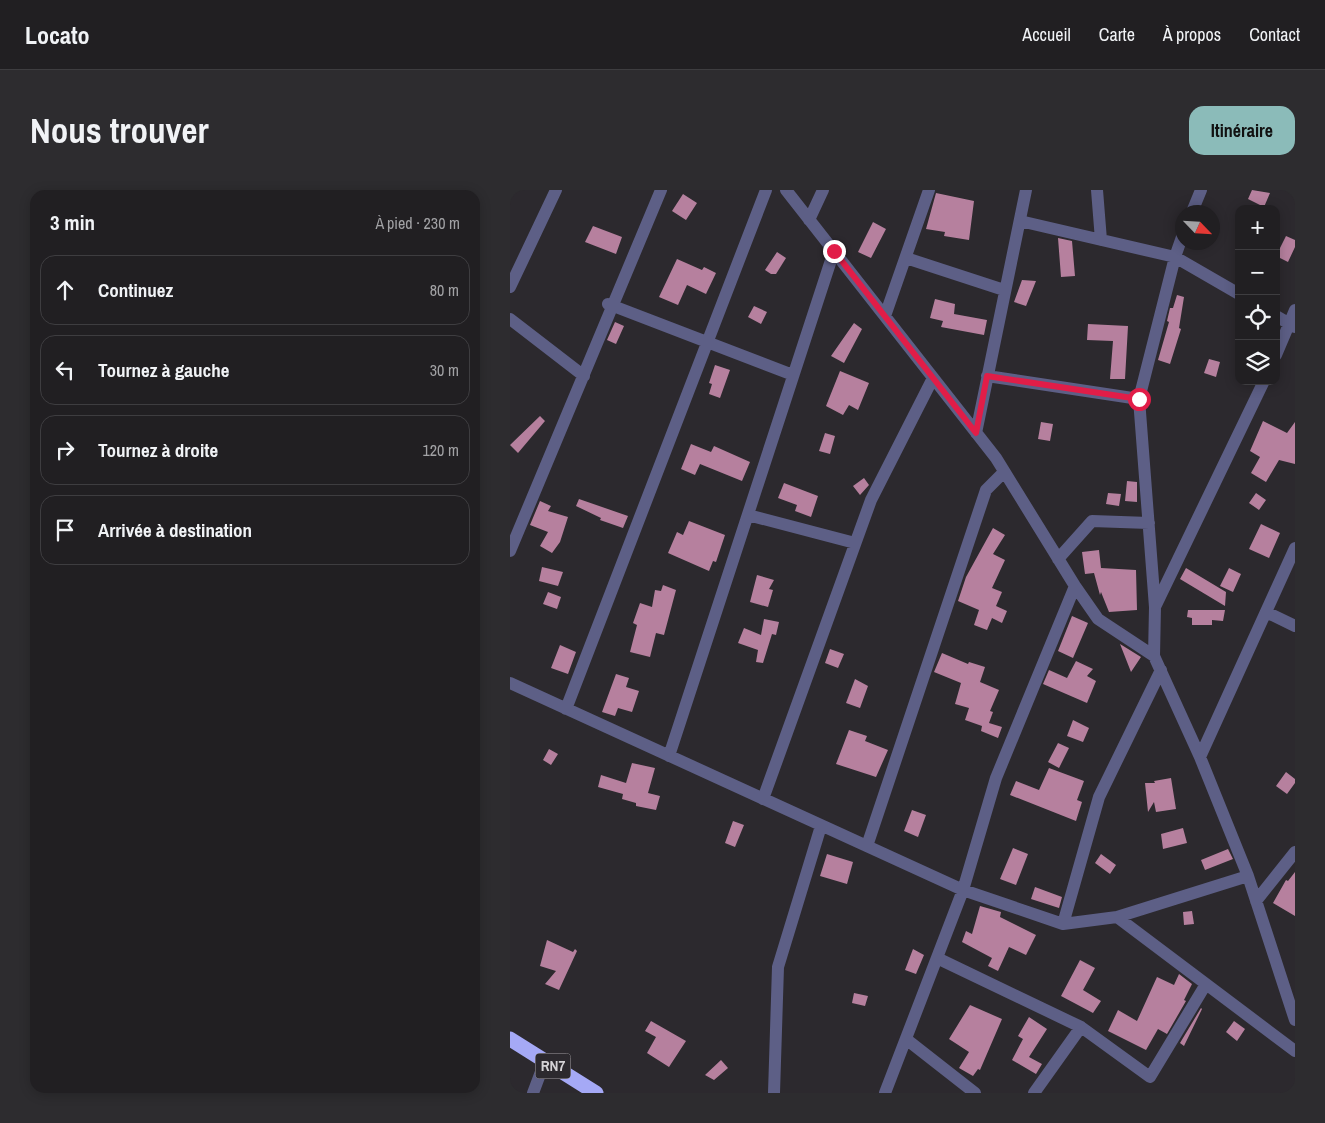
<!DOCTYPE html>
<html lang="fr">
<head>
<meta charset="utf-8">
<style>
	body { margin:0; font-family:"Archivo Narrow",sans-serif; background:#2d2c2f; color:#f1f3f6 }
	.controls { position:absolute; right:15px; top:15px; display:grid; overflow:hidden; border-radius:10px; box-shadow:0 2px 12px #0003 }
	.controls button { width:45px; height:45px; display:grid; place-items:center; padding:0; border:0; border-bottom:1px solid #3e3d40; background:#211f22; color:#f1f3f6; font:25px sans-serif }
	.compass { position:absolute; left:665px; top:15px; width:45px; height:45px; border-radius:50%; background:#211f22; box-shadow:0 2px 12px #0003; rotate:115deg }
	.stop { position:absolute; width:15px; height:15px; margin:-11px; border:4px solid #e11d48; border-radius:50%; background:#fff }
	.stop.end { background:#e11d48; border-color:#fff; box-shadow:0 1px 5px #0008 }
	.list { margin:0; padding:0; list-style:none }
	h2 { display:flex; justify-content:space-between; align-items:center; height:65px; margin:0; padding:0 20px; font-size:21px }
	h2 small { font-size:16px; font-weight:400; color:#a2a2a5 }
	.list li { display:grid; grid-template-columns:32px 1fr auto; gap:15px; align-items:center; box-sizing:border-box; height:70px; margin:0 10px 10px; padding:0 10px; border:1px solid #3e3d40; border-radius:15px }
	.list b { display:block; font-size:19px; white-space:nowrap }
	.list em { font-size:16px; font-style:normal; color:#a2a2a5 }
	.icon { flex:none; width:28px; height:28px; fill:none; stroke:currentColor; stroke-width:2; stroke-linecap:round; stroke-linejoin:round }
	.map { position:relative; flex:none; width:785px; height:903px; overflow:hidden; border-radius:15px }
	header { display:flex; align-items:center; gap:30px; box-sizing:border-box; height:70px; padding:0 25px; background:#211f22; border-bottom:1px solid #3e3d40 }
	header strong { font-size:24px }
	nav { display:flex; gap:28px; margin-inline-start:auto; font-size:18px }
	.intro { display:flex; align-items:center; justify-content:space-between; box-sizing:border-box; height:120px; padding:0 30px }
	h1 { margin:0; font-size:35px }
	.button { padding:12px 22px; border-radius:15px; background:#8bbbb9; color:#111; font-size:18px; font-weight:700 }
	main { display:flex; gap:30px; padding:0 30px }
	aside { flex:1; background:#211f22; border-radius:15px; box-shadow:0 2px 12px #0003 }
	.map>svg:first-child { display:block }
	.building { fill:#b6809e }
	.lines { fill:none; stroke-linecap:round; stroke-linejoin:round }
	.minor { stroke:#5d5f86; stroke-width:12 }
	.highway { stroke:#a5a9f6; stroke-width:15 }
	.route { stroke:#e11d48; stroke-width:6 }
	.labels { text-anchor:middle; stroke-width:5; stroke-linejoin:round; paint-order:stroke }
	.shield { fill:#2c292e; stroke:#a29fa3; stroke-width:1 }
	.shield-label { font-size:15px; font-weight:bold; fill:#d4d2d5 }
</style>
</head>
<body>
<header>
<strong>Locato</strong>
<nav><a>Accueil</a><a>Carte</a><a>À propos</a><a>Contact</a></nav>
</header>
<div class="intro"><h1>Nous trouver</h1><a class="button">Itinéraire</a></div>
<main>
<aside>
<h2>3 min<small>À pied · 230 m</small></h2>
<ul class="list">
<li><svg class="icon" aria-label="ahead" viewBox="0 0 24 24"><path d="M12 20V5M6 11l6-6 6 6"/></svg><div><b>Continuez</b></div><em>80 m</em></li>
<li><svg class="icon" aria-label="left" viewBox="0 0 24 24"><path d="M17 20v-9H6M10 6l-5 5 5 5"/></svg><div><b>Tournez à gauche</b></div><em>30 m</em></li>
<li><svg class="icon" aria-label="right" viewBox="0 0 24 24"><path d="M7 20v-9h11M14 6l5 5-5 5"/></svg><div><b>Tournez à droite</b></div><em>120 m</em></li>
<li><svg class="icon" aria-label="arrive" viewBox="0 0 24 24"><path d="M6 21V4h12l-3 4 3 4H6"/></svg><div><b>Arrivée à destination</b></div></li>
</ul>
</aside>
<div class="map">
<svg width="785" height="903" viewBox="0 0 785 903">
	<rect width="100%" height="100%" fill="#2c292e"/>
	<path class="building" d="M742 0 760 3 754 17 738 9Z
		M426 3 464 11 459 50 434 46 435 42 416 39Z
		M173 4 187 13 176 30 162 21Z
		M363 32 376 39 361 68 348 62Z
		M83 36 112 47 106 64 75 52Z
		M776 46 785 50V57L778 72 766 66Z
		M548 48 562 51 565 86 551 87Z
		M267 62 276 68 266 84H261L255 80Z
		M167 69 192 80 194 77 206 83 196 104 177 95 168 115 149 107Z
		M512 90 526 91 516 116 504 112Z
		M667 105 674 107 669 138 671 139 660 174 648 170 659 132 657 131 660 118H663Z
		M425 109 445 114 444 124 477 130 474 145 431 137 433 131 420 128Z
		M244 116 257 122 251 134 238 127Z
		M105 132 114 136 106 154 97 150Z
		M344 133 352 139 334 173 321 166Z
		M578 134 618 136 615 189H600L603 151 577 150Z
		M699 169 710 172 706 187 694 183Z
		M205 175 220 180 210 208 199 204 202 194 199 193Z
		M330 181 359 193 348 220 339 215 333 225 316 216Z
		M30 226 35 231 8 263 0 255Z
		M753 231 777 243 785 232V274L769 270 756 292 741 283 750 267 740 261Z
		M531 232 543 234 540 251 528 249Z
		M315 243 325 246 320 264 309 261Z
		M181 254 201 262 204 256 240 272 232 291 190 274 185 285 171 279Z
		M354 288 359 295 350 305 343 296Z
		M617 291 627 292V312L615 311Z
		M274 293 308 306 301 327 285 321 287 315 268 308Z
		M598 303 611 304 609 316 596 314Z
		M746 303 756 310 749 320 739 313Z
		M69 309 118 326 113 338 90 330 91 328 66 316Z
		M30 311 41 316 38 321 58 327 50 352 42 363 30 356 38 342 20 335Z
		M179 331 215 345 206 372 203 371 199 381 158 363 167 342 173 345Z
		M751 334 770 343 759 368 739 359Z
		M483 338 495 345 483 364 495 370 482 398 492 402 486 416 497 421 492 433 482 428 477 440 464 435 469 420 448 411 456 387Z
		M589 360 591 378 626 380 627 420 599 422 591 402 590 405 584 383 575 384 572 362Z
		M32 377 53 382 48 396 29 391Z
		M676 378 716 402 715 416 670 389Z
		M719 378 731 384 723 402 710 396Z
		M247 385 264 390 259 399 263 400 258 417 240 412Z
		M153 395 166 400 154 445 146 443 140 467 120 462 127 435 123 433 130 413 142 417 145 400 151 401Z
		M38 402 51 407 47 419 33 414Z
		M678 420H715L713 431 702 430V435H682V428L677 427Z
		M562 426 578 433 563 468 548 461Z
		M254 429 269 432 266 445 262 444 253 473 246 472 248 460 228 453 234 438 251 445Z
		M610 454 631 467 621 482Z
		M50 455 66 462 58 484 41 478Z
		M320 459 334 464 328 478 315 473Z
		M432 463 458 474 459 472 475 477 470 492 489 500 480 521 483 522 479 533 492 537 488 548 471 541 472 536 455 530 459 518 445 514 451 493 424 482Z
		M566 471 583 479 577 486 586 491 577 513 533 494 539 480 557 488Z
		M106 484 119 488 116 497 129 501 122 522 108 518 105 526 92 522Z
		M345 489 358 496 350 518 336 513Z
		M563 530 579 538 573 552 557 546Z
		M339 540 357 546 355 551 378 560 366 587 326 574Z
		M548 553 559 558 549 578 538 572Z
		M39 559 48 564 41 575 33 570Z
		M122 573 145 578 138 603 150 606 146 620 126 616V613L112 609 113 604 88 597 91 585 116 593Z
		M539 578 574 591 567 610 572 612 566 631 500 605 506 591 529 600Z
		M776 582 785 589V593L777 604 766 596Z
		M661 588 666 619 646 622 644 612 638 622 635 593H645L644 591Z
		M402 620 416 625 408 647 394 641Z
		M223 631 234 635 225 657 215 653Z
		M673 638 677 653 653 659 651 644Z
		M503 658 518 664 506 695 490 689Z
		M718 659 723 669 695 680 691 670Z
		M317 664 343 672 337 694 310 686Z
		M591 664 606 675 600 684 585 673Z
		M785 682V726L763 713 776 690 778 691Z
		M525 697 552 707 549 718 521 709Z
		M470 716 491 722 490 727 526 745 516 765 499 757 488 781 478 776 482 768 452 752 456 741 462 744Z
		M682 721 684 734 674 735 673 722Z
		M37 750 63 762 65 759 67 761 49 800 35 794 46 781 30 776Z
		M403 759 414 765 406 784 395 780Z
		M570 770 585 778 573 800 591 811 583 823 551 806Z
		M669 784 682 794 674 810 676 811 657 844 648 839 636 860 598 841 608 820 627 831 647 787 664 795Z
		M344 803 358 806 355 816 342 813Z
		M460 815 492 829 470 880 468 879 463 886 449 878 459 862 439 849Z
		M691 818 692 819 674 856 670 853Z
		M519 827 537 839 519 867 532 874 526 884 502 870 513 849 508 846Z
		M141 831 176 851 159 877 137 863 146 847 135 841Z
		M724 831 735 839 727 851 716 842Z
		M211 870 218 878 204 890 195 885Z"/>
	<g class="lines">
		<path class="minor" d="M276 0 486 268 565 396 588 429 644 466
			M587 0 591 50
			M682 22 691 0
			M299 30 313 0
			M510 31 665 67 729 104
			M672 47 665 67 629 209 645 417 644 466 690 567 738 686 785 830
			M396 68 494 100
			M0 97 46 0
			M98 114 283 185
			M375 126 419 0
			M766 126 785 137
			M0 129 74 186
			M766 165 785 120
			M477 186 629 209
			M466 243 516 0
			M238 325 345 353
			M0 361 151 0
			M548 369 582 331 639 333
			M646 415 754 191
			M756 422 785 436
			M0 493 453 700 553 734 607 727 738 686
			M56 519 256 0
			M159 566 324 61
			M690 567 785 358
			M253 609 361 310 423 188
			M357 656 476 300 494 282
			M746 711 785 662
			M607 727 785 861
			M553 734 589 607 651 480
			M427 768 571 837 640 887 696 794
			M396 849 465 903
			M23 903 35 871
			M264 903 268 777 311 636
			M375 903 453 700 486 588 565 396
			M524 903 571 837"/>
		<path class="highway" d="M0 849 86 903"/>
	</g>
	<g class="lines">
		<path class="route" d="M324 61 466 243 477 186 629 209"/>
	</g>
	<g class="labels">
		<rect class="shield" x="25.5" y="863.5" width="35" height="25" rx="4"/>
		<g class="shield-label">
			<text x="43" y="881">RN7</text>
		</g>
	</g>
</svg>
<div class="controls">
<button>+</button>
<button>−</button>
<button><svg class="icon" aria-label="locate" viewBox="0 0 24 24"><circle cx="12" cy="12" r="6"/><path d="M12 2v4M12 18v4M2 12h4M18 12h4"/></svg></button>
<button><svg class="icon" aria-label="layers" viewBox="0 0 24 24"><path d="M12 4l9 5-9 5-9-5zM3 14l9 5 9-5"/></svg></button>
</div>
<svg class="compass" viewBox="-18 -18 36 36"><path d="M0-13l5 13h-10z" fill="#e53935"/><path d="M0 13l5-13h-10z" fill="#a2a2a5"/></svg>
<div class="stop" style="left:629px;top:209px"></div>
<div class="stop end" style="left:324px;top:61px"></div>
</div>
</main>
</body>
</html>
